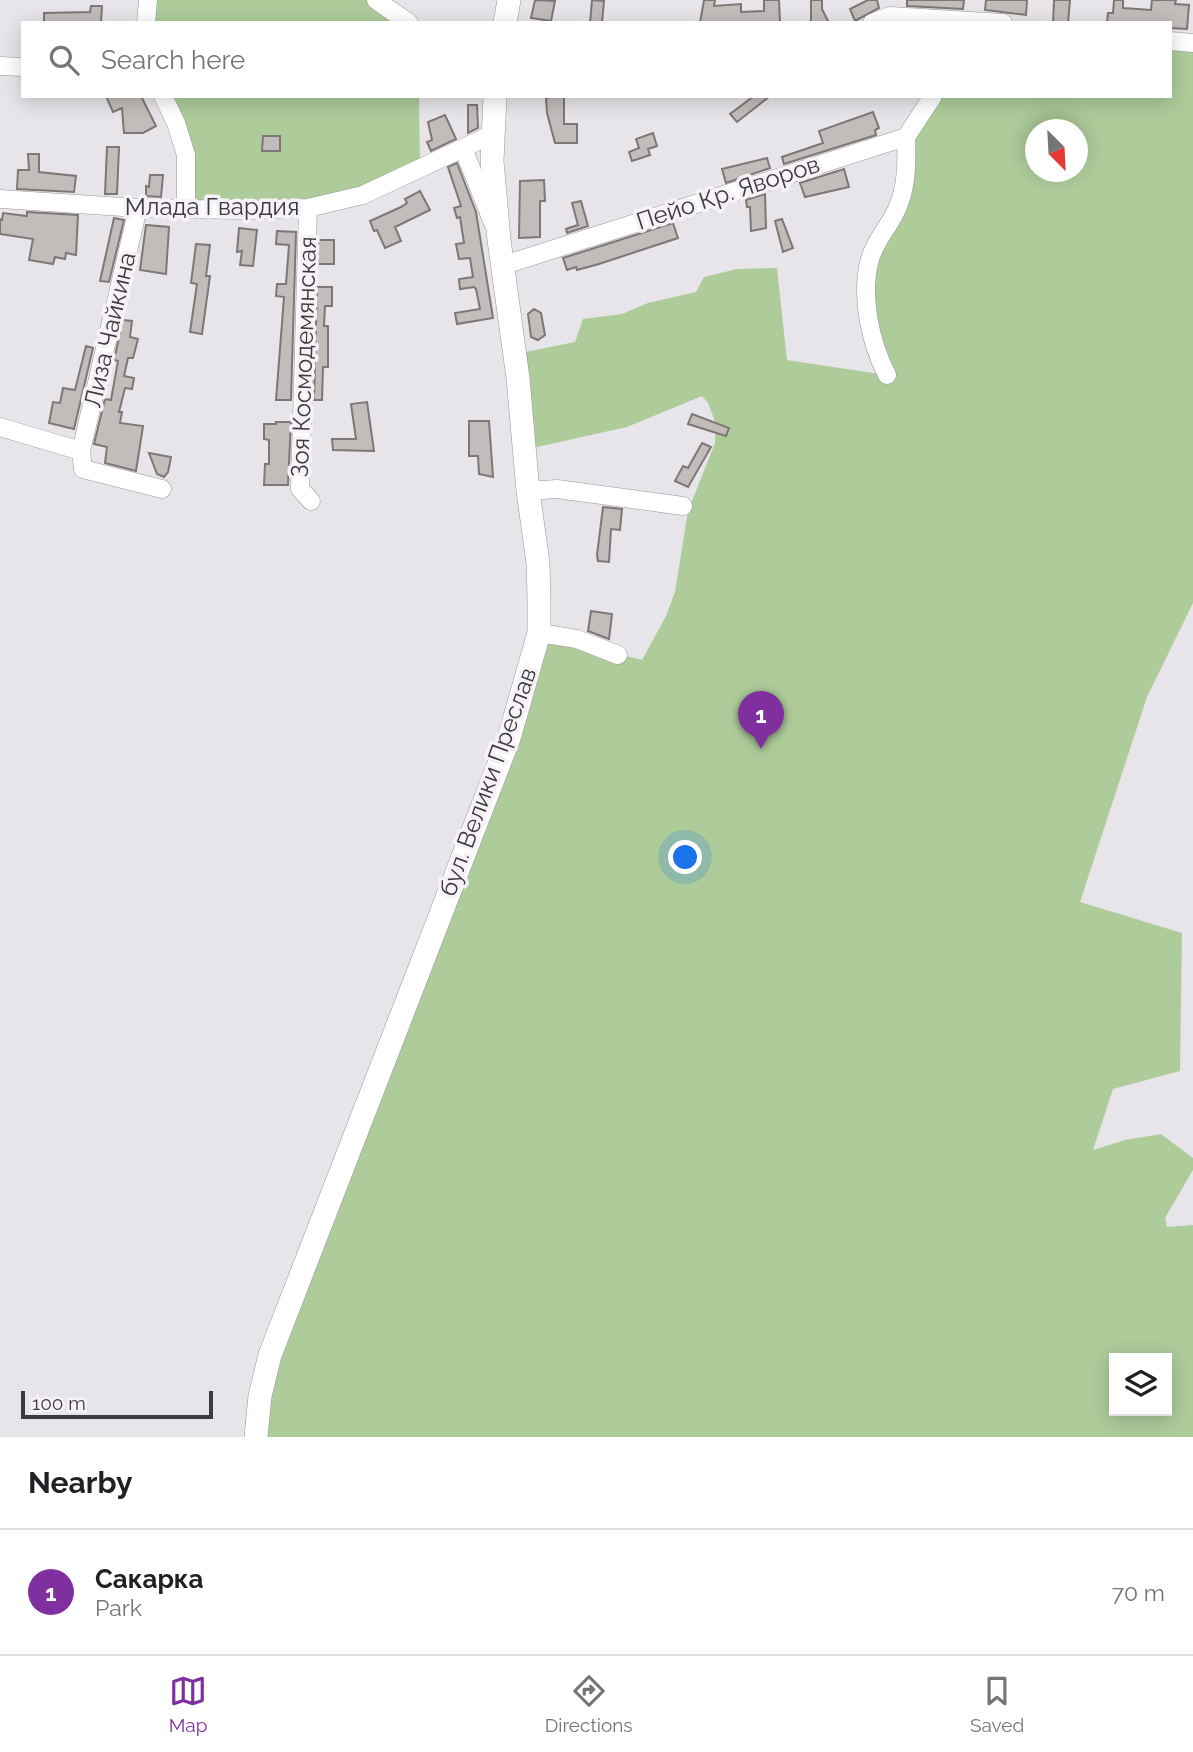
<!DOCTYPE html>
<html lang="en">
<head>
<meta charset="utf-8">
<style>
	body { margin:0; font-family:Raleway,sans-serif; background:#f6f6f6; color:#202124 }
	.controls { position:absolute; right:21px; bottom:21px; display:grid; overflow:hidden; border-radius:0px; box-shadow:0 4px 18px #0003 }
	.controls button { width:63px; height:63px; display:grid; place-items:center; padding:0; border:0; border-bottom:2px solid #e0e0e0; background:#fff; color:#202124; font:35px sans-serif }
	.compass { position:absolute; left:1025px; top:119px; width:63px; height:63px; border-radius:50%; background:#fff; box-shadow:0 4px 18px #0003; rotate:156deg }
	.scale { position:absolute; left:21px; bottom:18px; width:192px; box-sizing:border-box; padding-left:7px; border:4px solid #3b3a3c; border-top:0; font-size:19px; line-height:24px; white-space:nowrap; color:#3b3a3c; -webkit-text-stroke:5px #f6f2f7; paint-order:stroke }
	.you { position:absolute; left:686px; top:858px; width:24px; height:24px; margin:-18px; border:5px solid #fff; border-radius:50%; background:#1a73e8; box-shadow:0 0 0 10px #1a73e833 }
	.badge { display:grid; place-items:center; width:46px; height:46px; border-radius:50%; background:#802f9f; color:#fff; font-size:23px; font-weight:700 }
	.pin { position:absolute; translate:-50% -58px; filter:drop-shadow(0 2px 4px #0008) }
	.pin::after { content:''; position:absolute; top:37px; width:24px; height:21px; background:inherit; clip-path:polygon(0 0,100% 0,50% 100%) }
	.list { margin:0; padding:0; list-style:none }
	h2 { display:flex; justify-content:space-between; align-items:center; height:91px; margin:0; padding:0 28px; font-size:30px }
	h2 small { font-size:23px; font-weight:400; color:#757577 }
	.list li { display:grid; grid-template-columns:46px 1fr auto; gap:21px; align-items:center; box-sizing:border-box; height:126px; padding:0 28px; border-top:2px solid #e0e0e0 }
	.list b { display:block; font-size:26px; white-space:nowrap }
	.list p { margin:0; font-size:23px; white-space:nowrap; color:#757577 }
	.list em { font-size:23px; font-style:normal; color:#757577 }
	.icon { flex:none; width:38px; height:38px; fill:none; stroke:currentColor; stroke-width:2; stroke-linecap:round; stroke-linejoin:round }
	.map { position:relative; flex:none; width:1193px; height:1437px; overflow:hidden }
	.search { position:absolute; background:#fff; box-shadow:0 4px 18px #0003; left:21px; right:21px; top:21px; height:77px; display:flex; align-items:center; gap:18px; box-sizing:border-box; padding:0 24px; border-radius:0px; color:#757577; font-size:26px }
	.sheet { height:217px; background:#fff }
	nav { display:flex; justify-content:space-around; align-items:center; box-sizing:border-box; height:98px; border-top:2px solid #e0e0e0; background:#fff; font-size:19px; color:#757577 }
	nav a { display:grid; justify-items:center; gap:4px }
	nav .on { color:#802f9f }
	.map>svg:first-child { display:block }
	.green { fill:#adcc9a; fill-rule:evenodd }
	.building { fill:#c2bcba; stroke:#7d7776; stroke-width:2 }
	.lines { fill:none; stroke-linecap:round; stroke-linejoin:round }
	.minor-casing { stroke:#989599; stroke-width:19 }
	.major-casing { stroke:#989599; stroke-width:24 }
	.minor { stroke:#fff; stroke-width:18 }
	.major { stroke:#fff; stroke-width:23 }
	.labels { text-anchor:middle; stroke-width:7; stroke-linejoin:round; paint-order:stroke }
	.street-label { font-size:24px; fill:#3b3a3c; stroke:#f6f2f7 }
</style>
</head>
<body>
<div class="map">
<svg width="1193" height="1437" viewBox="0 0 1193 1437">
	<rect width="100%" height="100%" fill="#e8e5ea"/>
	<path class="green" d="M148 0H378L409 23H146Z
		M1170 41 1193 43V603L1147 697 1080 902 1182 933 1180 1071 1113 1089 1093 1150 1125 1140 1161 1134 1193 1158V1170L1165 1218 1167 1227 1193 1225V1437H256L260 1396 539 633 642 660 666 616 675 592 688 511 715 443 716 424 708 403 702 396 627 427 528 449 520 353 575 342 583 319 622 314 648 303 696 292 704 277 737 269 777 268 787 360 886 375 868 313 883 232 907 153 933 96H1170ZM1036 130H1078V172H1036ZM1114 1358H1167V1411H1114Z
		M163 96H419L420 167 363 195 186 209V155Z"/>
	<path class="building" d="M535 0 555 1 551 21 531 18Z
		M592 0 604 1 602 23H590Z
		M704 0H715L714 6 741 4V12L764 11V0H779L780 23H700Z
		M811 0H822V9L829 23H811Z
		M868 0H877L879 8 855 21 850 9Z
		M907 0H964L963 9 907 6Z
		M986 0H1027L1026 15 985 10Z
		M1054 0H1070L1068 23H1053Z
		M1114 0H1123V8L1151 10 1152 0H1176L1175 4 1189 5 1187 29 1170 28V23H1107L1108 13H1113Z
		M91 6H102L101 22 44 23V13L90 12Z
		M106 96H141L156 126 143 133H124L122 108 113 112Z
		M553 96H564V124H577V143H555L547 113 546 98Z
		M754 96H770L737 122 730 114Z
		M468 105H477L478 128 468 133Z
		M873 112 879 128 875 130 876 135 784 164 782 157 823 143 819 131Z
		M445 115 456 139 431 151 427 142 432 140 428 122Z
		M653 133 657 146 648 149 650 155 632 161 629 152 639 148 636 139Z
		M263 136H280V151H262Z
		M107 147H119L117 194H105Z
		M28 154H39V172L76 176 74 192 17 189 18 170H29Z
		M767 158 770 168 726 183 722 169Z
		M457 163 476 212 493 318 457 324 455 313 480 309 476 289 474 287 460 289 459 279 473 277 470 258 459 259 456 244 464 243 460 217 457 218 454 208 461 206 448 167Z
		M844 169 849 187 805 197 800 183Z
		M150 175H163L161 197 146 196V186L149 187Z
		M544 180 545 201H540V237L519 238 520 181Z
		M420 191 430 210 395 227 401 241 385 248 377 230 374 231 370 221 401 207 407 203 405 199Z
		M765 194 766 228 751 231 750 207H747L746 200Z
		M581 201 588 226 567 233 566 229 578 225 572 203Z
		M27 212 78 215 76 255 66 253 65 259 55 257 53 264 29 260 33 239 0 234V219L2 220 3 213 27 216Z
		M114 218 124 220 109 282 100 281Z
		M782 219 793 248 783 252 775 221Z
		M673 223 678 238 599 264 577 270 576 267 567 270 563 258Z
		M146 225 169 227 166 274 140 270Z
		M239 228 257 230 253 266 240 265 242 251 237 252Z
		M277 231 296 232 291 400H276L284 297 276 296 277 284H286L289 245 276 244Z
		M318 240H334V264H318Z
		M196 244 210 245 206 276H210L202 334 190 332 197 284 191 283Z
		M317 287H332V306H325L324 326H328V367H323L322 400H314Z
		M534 309 541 313 545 335 538 340 531 337 528 314Z
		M123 320 132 321 130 337 138 339 133 358H128L124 376 134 378 132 389 125 388 119 412H122L120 423 143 426 136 471 105 463 107 447 94 444 105 399 111 400 118 361 114 360Z
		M86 346 93 348 74 429 49 423 53 402 60 403 63 388 75 390Z
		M367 402 374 451 333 450 332 439H356L351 404Z
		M692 414 729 428 726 436 688 424Z
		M469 421H489L493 477 479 474 478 456H469Z
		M276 422H291L288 485H264L265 464H269V440L264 439V424H276Z
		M702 443 711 447 688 487 675 481 683 466 688 468Z
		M149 453 171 457 168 472 164 477 157 474Z
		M603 507 622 509 620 530 611 529 609 562 598 561 597 555Z
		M591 611 612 614 609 639 588 631Z"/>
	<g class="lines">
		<g class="minor-casing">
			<path id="minor" d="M376 0 409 23
				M146 23 148 0
				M872 23 890 16 1003 23
				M1170 41 1193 43
				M0 66 23 67
				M163 96 176 123 186 155V209
				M463 148 493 223
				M0 199 138 208 244 210 308 208 363 195 493 134
				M138 208 81 451 83 469 162 489
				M308 208 300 489 311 501
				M504 265 906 137 933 96
				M887 375C870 342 860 295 870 259 875 241 888 228 896 211 907 188 907 163 906 137
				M0 427 81 451
				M528 491 557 489 683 506
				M539 633 577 639 618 655"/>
		</g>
		<g class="major-casing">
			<path id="major" d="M505 23 509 0
				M256 1437 260 1396 270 1355 509 738 539 633V598L538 563 528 491 518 378 499 240 492 161 495 96"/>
		</g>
		<use href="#minor" class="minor"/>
		<use href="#major" class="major"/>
	</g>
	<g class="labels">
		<g class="street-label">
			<text transform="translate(728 193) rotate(-18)" y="8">Пейо Кр. Яворов</text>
			<text x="212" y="215">Млада Гвардия</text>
			<text transform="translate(110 330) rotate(-77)" y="8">Лиза Чайкина</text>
			<text transform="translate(304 357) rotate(-88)" y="8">Зоя Космодемянская</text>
			<text transform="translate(488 782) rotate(-70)" y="8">бул. Велики Преслав</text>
		</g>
	</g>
</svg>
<div class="controls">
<button><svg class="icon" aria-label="layers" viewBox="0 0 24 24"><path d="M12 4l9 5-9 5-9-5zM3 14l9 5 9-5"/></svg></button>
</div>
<svg class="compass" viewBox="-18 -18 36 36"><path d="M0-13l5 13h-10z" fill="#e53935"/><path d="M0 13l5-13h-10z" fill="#757577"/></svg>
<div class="scale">100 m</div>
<div class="you"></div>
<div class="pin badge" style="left:761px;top:749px">1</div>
<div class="search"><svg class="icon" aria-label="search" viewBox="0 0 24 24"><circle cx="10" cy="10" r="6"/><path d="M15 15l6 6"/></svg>Search here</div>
</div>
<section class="sheet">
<h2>Nearby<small></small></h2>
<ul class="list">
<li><span class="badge">1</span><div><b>Сакарка</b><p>Park</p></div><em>70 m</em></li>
</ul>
</section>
<nav>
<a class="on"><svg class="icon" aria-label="map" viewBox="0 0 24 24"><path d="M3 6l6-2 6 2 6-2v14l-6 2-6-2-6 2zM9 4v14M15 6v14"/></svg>Map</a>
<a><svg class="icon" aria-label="directions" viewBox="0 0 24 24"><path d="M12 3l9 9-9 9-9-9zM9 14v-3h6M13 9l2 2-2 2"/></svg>Directions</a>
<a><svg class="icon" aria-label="saved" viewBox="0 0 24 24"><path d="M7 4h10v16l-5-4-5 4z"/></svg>Saved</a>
</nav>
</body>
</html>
